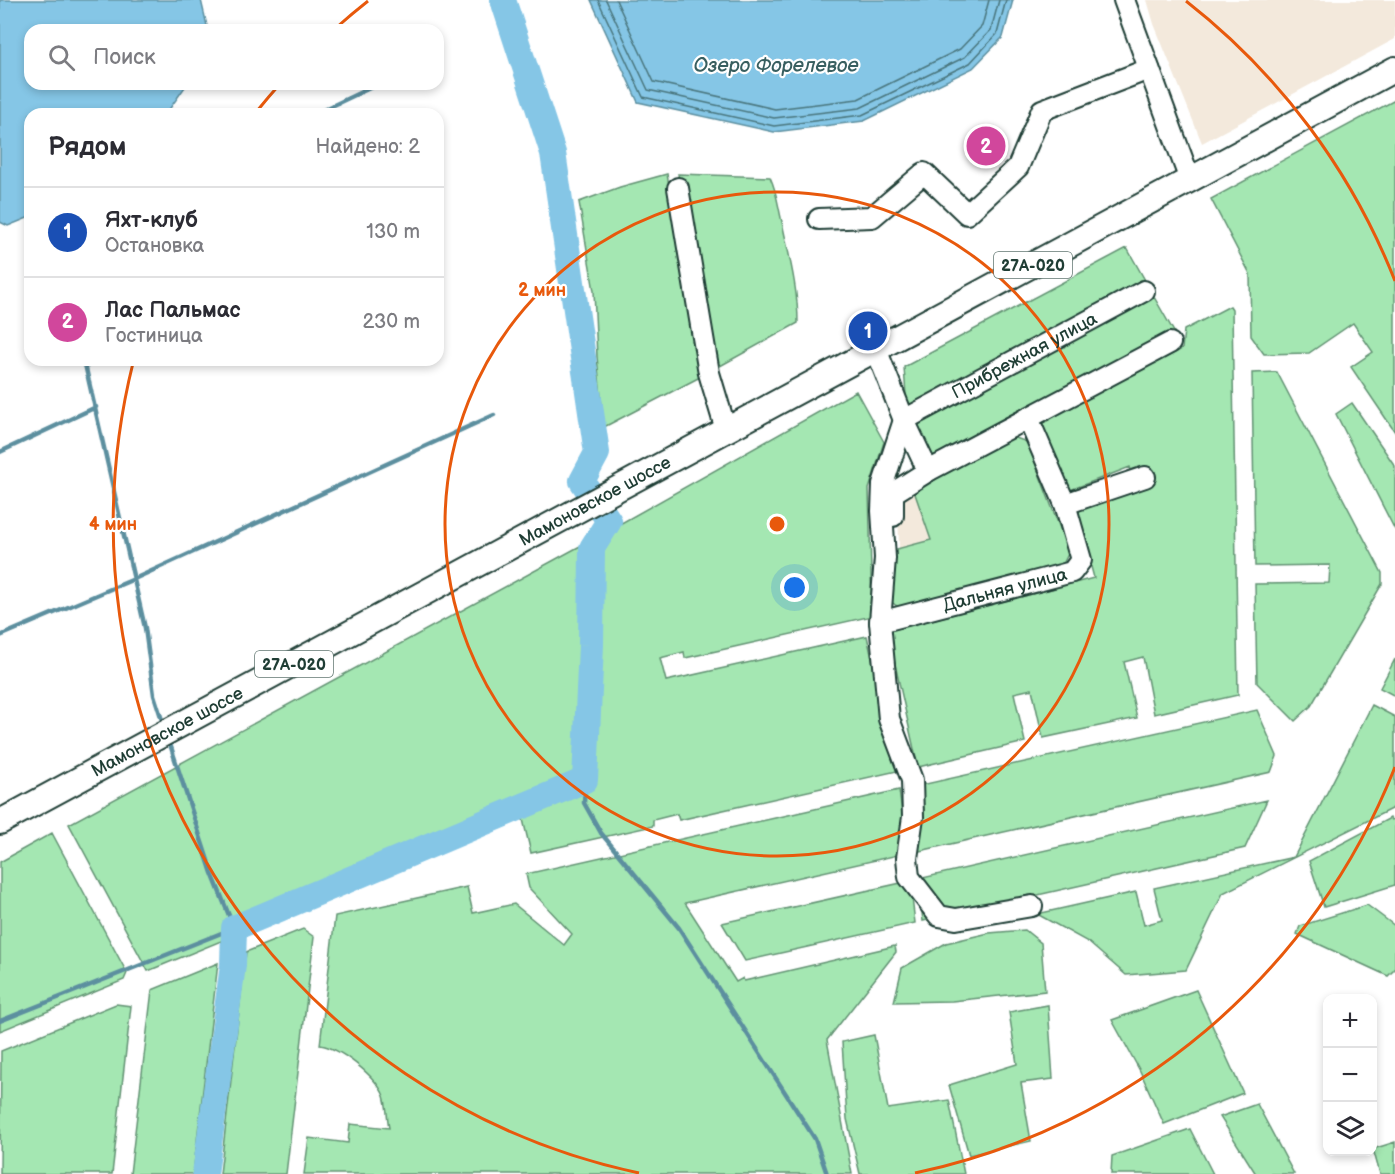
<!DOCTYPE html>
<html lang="ru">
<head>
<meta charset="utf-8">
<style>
	body { margin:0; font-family:"Balsamiq Sans",sans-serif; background:#f2f2f3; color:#2b2b33 }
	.controls { position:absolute; right:18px; bottom:18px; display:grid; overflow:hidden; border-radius:12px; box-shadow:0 3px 9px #0003 }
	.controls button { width:54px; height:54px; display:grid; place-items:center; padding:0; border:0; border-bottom:2px solid #e1e1e2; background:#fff; color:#2b2b33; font:30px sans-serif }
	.you { position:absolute; left:795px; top:588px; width:21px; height:21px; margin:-15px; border:4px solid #fff; border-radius:50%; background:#1a73e8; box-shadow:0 0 0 9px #1a73e833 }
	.badge { display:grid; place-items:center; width:39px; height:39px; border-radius:50%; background:#c8321e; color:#fff; font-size:20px; font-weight:700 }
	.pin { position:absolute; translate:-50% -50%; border:3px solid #fff; box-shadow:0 2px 6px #0006 }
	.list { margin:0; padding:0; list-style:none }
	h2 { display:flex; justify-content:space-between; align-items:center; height:78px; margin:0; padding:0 24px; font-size:26px }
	h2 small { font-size:20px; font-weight:400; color:#7c7c81 }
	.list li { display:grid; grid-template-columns:39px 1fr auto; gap:18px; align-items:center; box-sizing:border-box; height:90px; padding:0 24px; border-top:2px solid #e1e1e2 }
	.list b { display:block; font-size:22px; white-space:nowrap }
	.list p { margin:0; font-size:20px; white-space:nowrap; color:#7c7c81 }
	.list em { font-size:20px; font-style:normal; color:#7c7c81 }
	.icon { flex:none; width:33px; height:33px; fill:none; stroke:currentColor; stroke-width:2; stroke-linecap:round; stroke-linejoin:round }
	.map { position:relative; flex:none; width:1395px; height:1174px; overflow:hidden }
	.search { position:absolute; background:#fff; box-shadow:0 3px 9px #0003; left:24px; top:24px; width:420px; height:66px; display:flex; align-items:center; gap:15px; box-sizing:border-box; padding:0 21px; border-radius:18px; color:#7c7c81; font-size:22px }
	.panel { position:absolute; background:#fff; box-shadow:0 3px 9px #0003; left:24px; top:108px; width:420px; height:258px; border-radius:18px }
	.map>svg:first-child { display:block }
	.built { fill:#f3e9dc }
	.green { fill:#a4e7b2; stroke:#629273; stroke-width:1.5 }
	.water { fill:#85c6e6; stroke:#5c8f9f; stroke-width:1.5 }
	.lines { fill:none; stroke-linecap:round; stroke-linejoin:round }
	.shore { stroke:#48747b; stroke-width:1.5 }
	.stream { stroke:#5c8f9f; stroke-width:4.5 }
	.river { stroke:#85c6e6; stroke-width:26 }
	.minor-casing { stroke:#1f3d34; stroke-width:24 }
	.major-casing { stroke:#1f3d34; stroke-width:28 }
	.minor { stroke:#fff; stroke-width:20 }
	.major { stroke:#fff; stroke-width:24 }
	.ring { fill:none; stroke:#e8590c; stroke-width:3 }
	.labels { text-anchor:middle; stroke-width:4.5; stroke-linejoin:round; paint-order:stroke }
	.shield { fill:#fff; stroke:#627771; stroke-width:1.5 }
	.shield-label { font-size:16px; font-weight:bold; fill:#1f3d34 }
	.street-label { font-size:18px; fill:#1f3d34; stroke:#fff }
	.water-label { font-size:20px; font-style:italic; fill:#385f60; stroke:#fff }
	.centre { fill:#e8590c; stroke:#fff; stroke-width:3 }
	.ring-label { font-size:18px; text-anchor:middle; font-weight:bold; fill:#e8590c; stroke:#fff; stroke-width:4.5; stroke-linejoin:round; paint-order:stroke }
</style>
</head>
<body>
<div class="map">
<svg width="1395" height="1174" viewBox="0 0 1395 1174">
	<rect width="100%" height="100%" fill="#fff"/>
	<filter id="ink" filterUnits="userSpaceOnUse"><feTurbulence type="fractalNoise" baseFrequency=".0167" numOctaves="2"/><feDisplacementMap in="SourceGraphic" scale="12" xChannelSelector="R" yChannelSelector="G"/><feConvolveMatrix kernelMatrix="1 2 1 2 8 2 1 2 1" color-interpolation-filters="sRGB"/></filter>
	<g filter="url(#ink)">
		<path class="built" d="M1147 0H1395V39L1202 143 1154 24Z
			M913 488 931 540 899 548 898 496Z"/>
		<path class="green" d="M1395 100V432L1351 367 1373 352 1353 323 1309 353 1264 354 1251 336 1250 274 1211 199Z
			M667 174 702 376 604 427 597 357 594 291 579 202 620 187Z
			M678 174 770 177C777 192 778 206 782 222 789 256 798 289 798 323L711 371Z
			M1127 248 1146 282 907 410 904 367Z
			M1154 297 1174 332 933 457 912 424Z
			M1230 306 1232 309 1238 695 1154 714 1143 657 1124 662 1137 718 1043 738 1032 689 1014 693 1025 742 918 767 892 651V630L1094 578 1085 544 1072 509 1136 484 1130 467 1065 492 1039 423 1182 349 1184 330Z
			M1277 372 1382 573V584L1311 706 1295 721 1257 683 1255 584 1329 583 1330 565 1255 566 1252 373Z
			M856 391 884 442 869 489 872 616 685 658 684 652 660 658 666 681 867 636 897 771 679 820 677 814 653 820V826L531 853 522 815 321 900 148 971 69 824 593 539Z
			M1352 403 1395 466V530L1336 414Z
			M1013 437 1027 442 1069 552 1061 568 901 609 890 601 889 551 931 540 913 488Z
			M1395 659V696L1380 688Z
			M1372 705 1395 717V807L1223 893 1186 970 1126 975 1088 942 1037 914 1136 892 1144 925 1162 920 1154 888 1294 857Z
			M1257 710 1277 756 1271 772 915 852 908 788Z
			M899 790 907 853 685 903 736 982 743 978 744 981 895 946 896 952 827 1040 852 1174H304L309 1138 348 1143 350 1124 389 1128C387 1118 387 1105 384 1096 376 1076 340 1048 320 1045L335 916 467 887 473 913 514 904 564 945 572 934 529 888 526 874Z
			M1267 800 1245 848 923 921 918 879Z
			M1390 818 1391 820 1395 819V885L1324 907 1309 861Z
			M52 833 127 973 124 980 0 1031V862Z
			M910 881 915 923 745 961 722 923Z
			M1367 905 1395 926V969L1388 976 1297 934 1300 926Z
			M303 929 314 937 286 1174H220L246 952Z
			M1025 930 1041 943 1045 991 952 1001 894 1002 902 968 946 943 989 933Z
			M218 963 193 1174H130L152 990Z
			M1196 990 1243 1093 1164 1124 1140 1071 1112 1020Z
			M116 1004 131 1006 112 1174H0L1 1051Z
			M1048 1005 1053 1079 1021 1083 1031 1141 969 1155 949 1085 1017 1064 1009 1012Z
			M874 1035 888 1109 949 1100 964 1174H860L847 1119 842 1042Z
			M1257 1104 1294 1174H1256L1220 1117Z
			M1190 1129 1213 1174H1111L1112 1156Z
			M1395 1142V1174H1380L1373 1149Z"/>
		<path class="water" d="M0 0H201L208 30H30V84H187L166 114H30V217L8 226 0 222Z
			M591 0H1013L1003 37 973 68 864 121 774 132 638 102Z"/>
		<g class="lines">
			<path class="shore" d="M598 0 643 97 774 126 862 115 970 63 997 34 1006 0
				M606 0 648 90 774 118 860 108 965 57 991 30 999 0
				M616 0 654 82 775 109 858 99 960 49 982 26 989 0"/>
			<path class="stream" d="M315 114 378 84
				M84 360 145 628 154 695 162 720
				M0 452 96 407
				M0 636 134 579 494 415
				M585 780 584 803 601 833 679 928 815 1139 827 1174
				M0 1021 234 928 212 873 170 744"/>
			<path class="river" d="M205 1174 233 965 234 928 585 780 591 645 592 548 609 521 582 481 597 453 553 153 503 0"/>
			<g class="minor-casing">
				<g id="minor">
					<path d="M1124 0 1190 180"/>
					<path d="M678 188 709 373 726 430"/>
					<path d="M819 219 872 217 924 173 967 214 1018 167 1042 110 1149 69"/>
					<path d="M876 349 904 420 928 471"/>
					<path d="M1065 504 1145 477"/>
					<path d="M893 516V493L928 471 1170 343"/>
					<path id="s1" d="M880 622 1072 572 1081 560 1065 504 1028 418"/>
					<path id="s2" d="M1032 906 956 919 939 916 909 877 907 858 913 817 912 780 889 719 880 622 885 558 882 511 883 484 904 420 1144 291"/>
				</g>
			</g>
			<g class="major-casing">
				<g id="major">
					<path id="s3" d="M0 822 1395 69"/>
				</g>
			</g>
			<use href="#minor" class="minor"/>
			<use href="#major" class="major"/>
		</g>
	</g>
	<g class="ring">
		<circle cx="777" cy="524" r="332"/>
		<path d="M1395 767A664 664 0 0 1 915 1173M639 1173A664 664 0 0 1 133 363M257 111A664 664 0 0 1 280 84M337 27A664 664 0 0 1 368 1M1186 1A664 664 0 0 1 1395 281"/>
	</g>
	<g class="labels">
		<g class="shield">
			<rect x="994" y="252" width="78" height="26" rx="4.5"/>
			<rect x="255" y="651" width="78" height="26" rx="4.5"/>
		</g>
		<g class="shield-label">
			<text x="1033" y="271">27А-020</text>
			<text x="294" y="670">27А-020</text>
		</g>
		<g class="street-label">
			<text dy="6" stroke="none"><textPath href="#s2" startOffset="746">Прибрежная улица</textPath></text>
			<text dy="6" stroke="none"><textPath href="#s3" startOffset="676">Мамоновское шоссе</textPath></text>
			<text dy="6" stroke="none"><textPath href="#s1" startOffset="129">Дальняя улица</textPath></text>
			<text dy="6" stroke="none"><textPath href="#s3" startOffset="190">Мамоновское шоссе</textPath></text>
		</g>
		<g class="water-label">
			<text x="776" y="72">Озеро Форелевое</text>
		</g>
	</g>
	<circle cx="777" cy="524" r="9" class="centre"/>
	<g class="ring-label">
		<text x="542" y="296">2 мин</text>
		<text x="113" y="530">4 мин</text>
	</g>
</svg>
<div class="controls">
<button>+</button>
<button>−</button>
<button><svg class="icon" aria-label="layers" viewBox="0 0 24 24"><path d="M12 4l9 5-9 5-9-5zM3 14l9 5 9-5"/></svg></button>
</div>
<div class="you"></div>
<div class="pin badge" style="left:868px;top:331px;background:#1a4fb4">1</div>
<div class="pin badge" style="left:986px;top:146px;background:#d1479c">2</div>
<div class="search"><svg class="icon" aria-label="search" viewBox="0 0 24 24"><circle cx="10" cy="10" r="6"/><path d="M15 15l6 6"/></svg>Поиск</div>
<section class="panel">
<h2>Рядом<small>Найдено: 2</small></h2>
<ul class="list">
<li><span class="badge" style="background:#1a4fb4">1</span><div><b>Яхт-клуб</b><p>Остановка</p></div><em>130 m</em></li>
<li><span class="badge" style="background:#d1479c">2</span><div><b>Лас Пальмас</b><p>Гостиница</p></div><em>230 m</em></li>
</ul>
</section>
</div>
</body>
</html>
